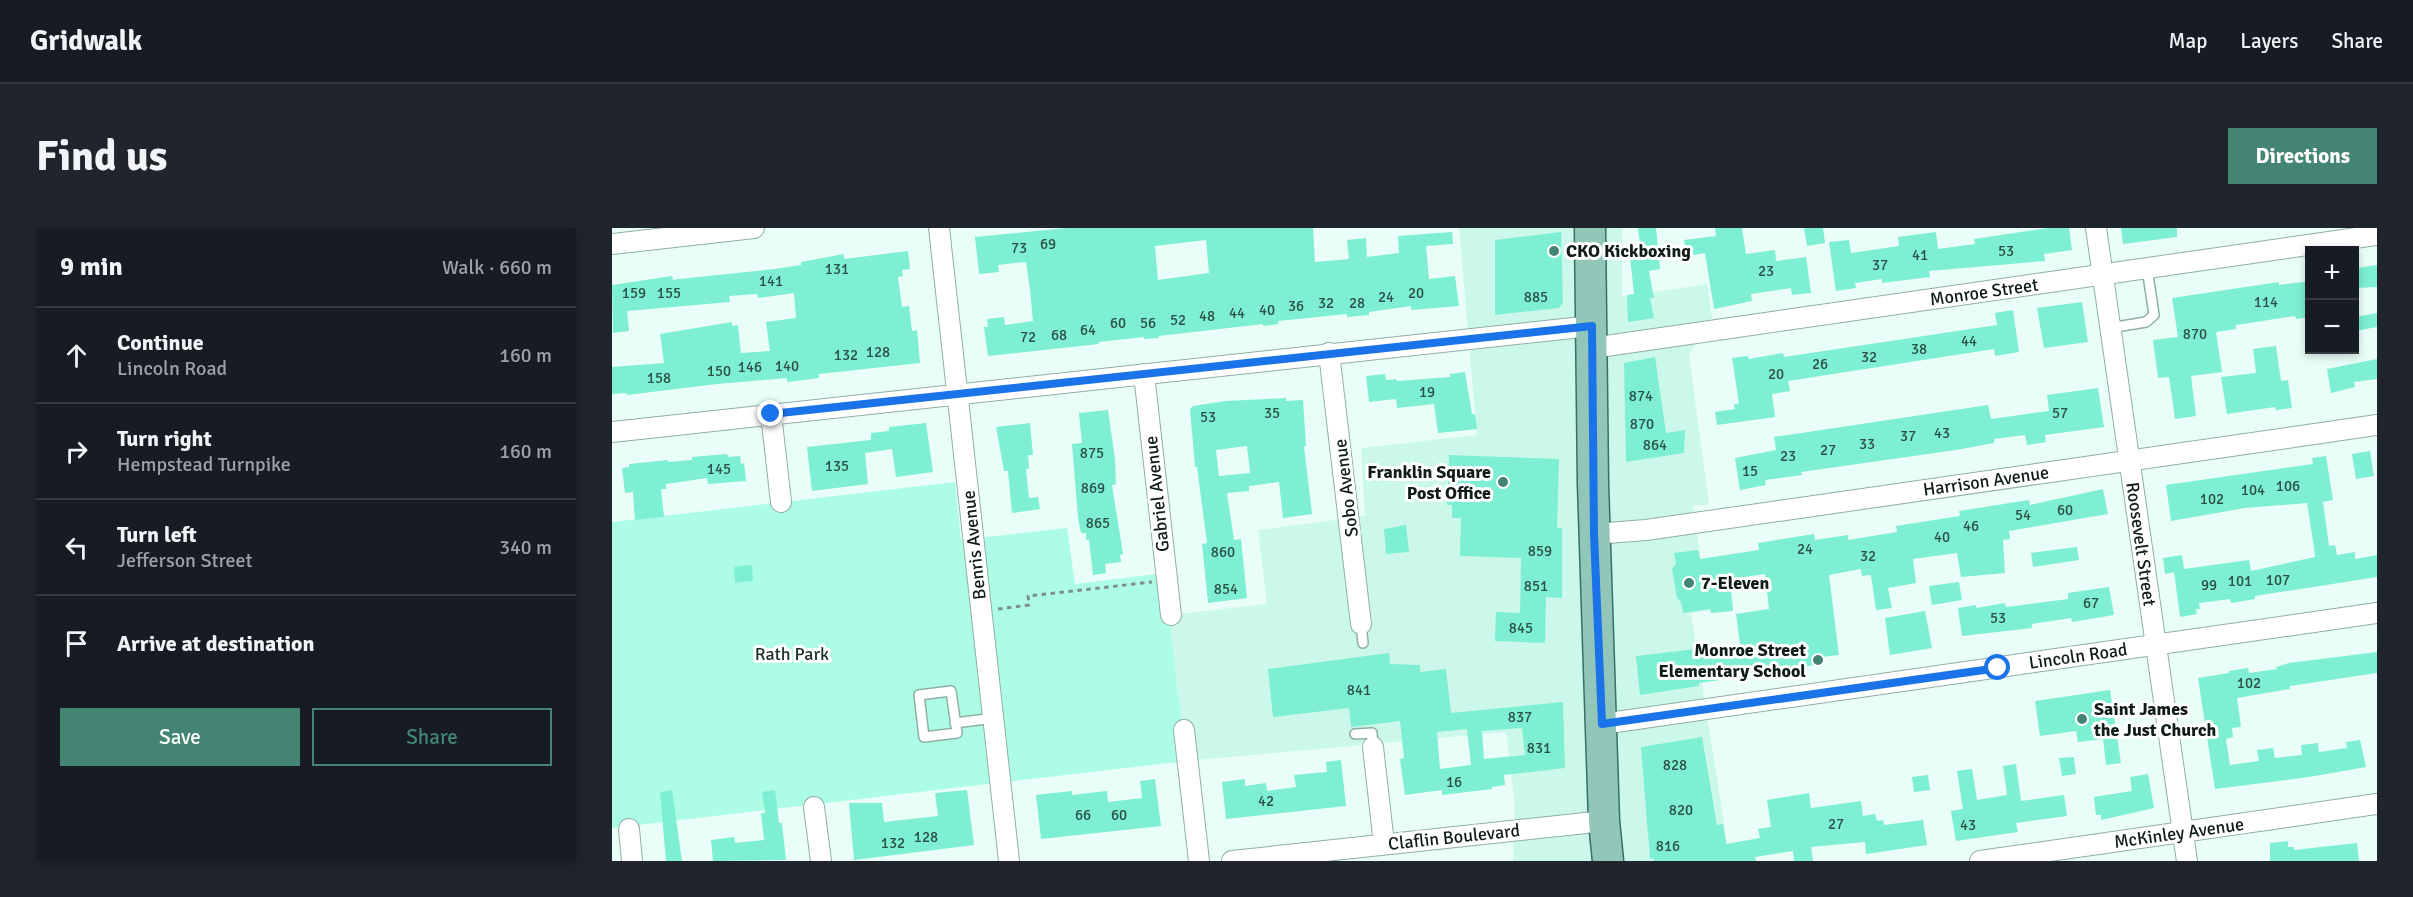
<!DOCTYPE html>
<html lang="en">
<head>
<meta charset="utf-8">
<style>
	body { margin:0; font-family:Signika,sans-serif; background:#20242c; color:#f1f3f6 }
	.controls { position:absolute; right:18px; top:18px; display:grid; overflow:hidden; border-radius:0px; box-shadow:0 3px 9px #0003 }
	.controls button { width:54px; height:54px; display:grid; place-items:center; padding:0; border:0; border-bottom:2px solid #363941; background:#171b24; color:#f1f3f6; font:30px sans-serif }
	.stop { position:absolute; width:18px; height:18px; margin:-14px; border:4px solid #1a73e8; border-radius:50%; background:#fff }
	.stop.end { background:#1a73e8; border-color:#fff; box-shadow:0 2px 6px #0008 }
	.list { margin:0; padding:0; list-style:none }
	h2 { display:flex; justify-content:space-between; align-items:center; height:78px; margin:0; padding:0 24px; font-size:26px }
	h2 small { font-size:20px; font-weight:400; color:#9ea1a6 }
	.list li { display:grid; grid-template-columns:39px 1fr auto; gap:18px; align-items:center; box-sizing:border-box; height:96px; padding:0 24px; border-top:2px solid #363941 }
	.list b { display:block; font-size:22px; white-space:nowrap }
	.list p { margin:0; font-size:20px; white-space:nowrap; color:#9ea1a6 }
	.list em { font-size:20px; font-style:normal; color:#9ea1a6 }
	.actions { display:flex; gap:12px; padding:18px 24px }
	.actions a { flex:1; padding:14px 0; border:2px solid #438473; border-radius:0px; text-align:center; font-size:21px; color:#438473 }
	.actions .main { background:#438473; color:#fff }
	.icon { flex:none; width:33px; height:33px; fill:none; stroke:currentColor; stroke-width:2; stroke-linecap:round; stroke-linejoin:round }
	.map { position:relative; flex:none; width:1765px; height:633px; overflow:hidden; border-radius:0px }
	header { display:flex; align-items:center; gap:36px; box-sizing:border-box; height:84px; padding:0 30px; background:#171b24; border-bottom:2px solid #363941 }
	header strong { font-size:28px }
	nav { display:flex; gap:33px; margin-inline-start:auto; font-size:21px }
	.intro { display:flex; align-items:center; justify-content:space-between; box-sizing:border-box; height:144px; padding:0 36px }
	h1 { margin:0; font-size:42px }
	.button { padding:15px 27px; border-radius:0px; background:#438473; color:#fff; font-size:21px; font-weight:700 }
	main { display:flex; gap:36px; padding:0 36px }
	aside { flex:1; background:#171b24; border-radius:0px; box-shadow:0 3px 9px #0003 }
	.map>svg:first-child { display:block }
	.built { fill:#ccf8eb }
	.green { fill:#adfde6 }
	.building { fill:#7eefd2; fill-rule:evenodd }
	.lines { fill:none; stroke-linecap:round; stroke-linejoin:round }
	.lane-casing { stroke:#8eafa6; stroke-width:12 }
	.street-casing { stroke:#8eafa6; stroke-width:22 }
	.primary-casing { stroke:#347263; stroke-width:33 }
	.path { stroke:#7e8f8a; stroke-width:3; stroke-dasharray:4.5 4.5; stroke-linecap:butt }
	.lane { stroke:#fff; stroke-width:9 }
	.street { stroke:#fff; stroke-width:20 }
	.primary { stroke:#91c6b9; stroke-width:30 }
	.route { stroke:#1a73e8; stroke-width:8 }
	.poi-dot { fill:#438473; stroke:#fff; stroke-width:2 }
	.labels { text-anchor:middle; stroke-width:6; stroke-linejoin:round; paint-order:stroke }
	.number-label { font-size:15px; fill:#2b5146 }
	.poi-label { font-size:18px; font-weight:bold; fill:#0f1c18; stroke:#fff; text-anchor:start }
	.street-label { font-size:18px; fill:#0f1c18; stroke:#fff }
	.park-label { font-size:18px; fill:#1a2e29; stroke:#fff }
</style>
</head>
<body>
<header>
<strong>Gridwalk</strong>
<nav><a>Map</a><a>Layers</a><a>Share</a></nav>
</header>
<div class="intro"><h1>Find us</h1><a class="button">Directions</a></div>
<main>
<aside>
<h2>9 min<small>Walk · 660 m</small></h2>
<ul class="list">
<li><svg class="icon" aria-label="ahead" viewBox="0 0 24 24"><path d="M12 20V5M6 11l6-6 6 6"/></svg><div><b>Continue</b><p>Lincoln Road</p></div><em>160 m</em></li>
<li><svg class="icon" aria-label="right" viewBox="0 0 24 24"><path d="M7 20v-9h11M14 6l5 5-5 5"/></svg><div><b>Turn right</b><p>Hempstead Turnpike</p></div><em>160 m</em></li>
<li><svg class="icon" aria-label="left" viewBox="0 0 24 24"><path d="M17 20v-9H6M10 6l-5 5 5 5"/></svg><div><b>Turn left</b><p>Jefferson Street</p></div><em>340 m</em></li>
<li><svg class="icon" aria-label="arrive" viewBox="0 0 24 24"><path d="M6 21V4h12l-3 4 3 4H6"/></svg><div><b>Arrive at destination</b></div></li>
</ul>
<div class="actions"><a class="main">Save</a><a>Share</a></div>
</aside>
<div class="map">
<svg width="1765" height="633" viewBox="0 0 1765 633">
	<rect width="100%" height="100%" fill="#e9fef8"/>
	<path class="built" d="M847 0H1010V69L1095 56 1100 89 1077 127 1097 277H1081L1096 383 1079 385 1118 633H901L903 577 894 504 574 533 557 387 655 376 646 302 753 288 749 220 865 207Z"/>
	<path class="green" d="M343 254 349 312 455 300 463 356 552 345 574 533 0 600V294Z"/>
	<path class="building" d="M455 0H701L703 34 737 31 735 12 754 10 755 29 787 25 786 8 840 4 841 16 814 18 817 51 843 48 847 78 799 82V78L757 84V87L735 89V86L666 93 667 96 651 98V96L547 108V110L532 111V109L487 114V116L376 128 372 99H376L375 91 392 89 393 97 421 93 418 62 414 34 386 37 387 44 367 46 363 9ZM594 12 597 45 546 52 543 18Z
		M1026 0H1044L1048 41 1037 43 1042 70H1038L1042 90 1016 94 1015 67 1022 66 1018 28 1029 26Z
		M1103 0H1130L1134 26 1163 22 1164 33 1194 29 1199 65 1180 67 1179 60 1139 66 1140 73 1102 81 1093 25 1075 28 1072 12 1104 8Z
		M1192 0H1211L1213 15 1195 18Z
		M1436 0H1457L1460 22 1432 26 1433 33 1317 43 1318 49 1270 55V51L1243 55 1244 60 1224 63 1217 14 1237 12 1239 25 1287 18 1286 9 1324 4 1326 21 1363 16 1362 11Z
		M1509 0H1565V9L1511 16Z
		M949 4 951 75 947 80 883 87V12Z
		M296 23 298 41 290 42 291 48 286 49 290 79 297 78 300 103 305 102 308 135 207 146V150L175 154V150L105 156 15 167V165L0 166V139L52 135 48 106 120 94V98L126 97 129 125 158 123 154 94 184 90 182 65 146 70 145 66 117 68 118 74 15 83 17 103 1 105 0 57 60 48 61 52 67 51 163 41 189 37V34L232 26V31Z
		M1765 37V59L1743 60V44L1746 43 1745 40Z
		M1698 53V89L1684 91 1683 88 1624 97V101L1604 104 1610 144 1579 148 1584 188 1563 191 1557 149 1546 150 1541 112 1566 109 1560 70 1667 54V57Z
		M1470 74 1476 114 1432 120 1425 80Z
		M1401 82 1407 124 1383 128 1382 121 1176 153 1178 163 1160 166 1163 189 1105 197 1103 184 1123 181 1122 176H1127L1120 130 1136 128 1137 131 1171 125 1172 129 1385 97 1383 85Z
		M1765 85V99L1743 103V89Z
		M1664 118 1669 153 1676 152 1680 180 1664 182 1663 179 1615 186 1609 149 1644 145 1641 121Z
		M1043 129 1054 205 1073 202 1072 225 1014 234 1012 135Z
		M1765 131V151L1742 154 1743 159 1719 165 1715 141Z
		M853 144 860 186H863L865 201 826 205 822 176 785 180 784 171 757 174 754 148 773 146 774 152 784 151 785 153 838 149V146Z
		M1486 160 1492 199 1433 207 1434 214 1415 217 1413 207 1382 211V215L1344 222 1189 244 1190 247 1153 252 1154 257 1128 262 1123 230 1164 222 1162 209 1376 177 1379 191 1437 183 1435 167Z
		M674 170V173L691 172 694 218H692L700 286 671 290 667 254 637 258V263L615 265 622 312 629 311 635 370 596 375 590 316 595 315 585 239H583L578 181 581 178 614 173ZM635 218 638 245 607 248 604 222Z
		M496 182 503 231 504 256 500 257 511 326 508 327 509 334 493 336 494 345 481 347 477 312H474V305H469L466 290 460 216 470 215 467 185Z
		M314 195 321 244 284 249 280 221 253 225 256 256 200 263 195 219 259 212V205L277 203V199Z
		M418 195 421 227H416L417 241H414L417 270 426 269 428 281 400 285 396 243H392L384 199Z
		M1758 223 1762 248 1744 251 1740 226Z
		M115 226 116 229 128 228 129 236 132 235 134 253 96 256 95 250 54 256V261H49L52 289 23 292 21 264 13 265 10 240 17 239V236L56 232V234L80 232V229Z
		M837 227 947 231 945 300H950V370L934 369 933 415 883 413 884 384 908 385 909 330 848 328 849 290H840V277H835Z
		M1714 228 1721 272 1711 274 1717 318 1723 317 1725 327 1743 324V331L1765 327V349L1643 368V371L1619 375 1618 371 1587 375 1588 381H1584L1585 386 1568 389 1562 344 1553 346 1551 330 1570 327 1572 341 1637 332 1639 343 1703 329 1702 320 1695 275 1633 280 1559 293 1554 257 1701 236 1700 230Z
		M1491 261 1496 286 1397 303 1398 311 1391 312 1393 345 1349 349 1345 325 1301 331 1304 355 1276 360 1280 380 1264 382 1259 347 1250 348 1249 341 1217 347 1227 427 1210 429 1211 436 1122 448V450L1087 455V458L1028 467 1024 428 1128 416 1124 386 1157 381 1153 346 1118 351 1121 383 1099 385 1098 381 1071 385 1069 374 1065 370 1060 341 1064 336 1062 325 1086 322 1088 331 1147 322 1146 315 1202 306 1203 312 1236 307V312L1285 304 1284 298 1348 288 1347 283 1417 272 1418 277Z
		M794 297 797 324 774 326 772 301Z
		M1465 319 1467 332 1421 339 1419 325Z
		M140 337 141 353 123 355 122 339Z
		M1347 354 1350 372 1320 377 1317 358Z
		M1497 359 1502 387 1460 394 1459 390 1420 396V400L1350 408 1346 380 1364 377V380L1393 375 1394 379 1456 371V365Z
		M1313 383 1320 420 1278 427 1273 390Z
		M1765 424V445L1678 458V461L1625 470 1629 499 1620 500 1621 509 1614 511 1618 537 1647 533 1645 522 1661 520 1663 530 1690 527 1689 517 1706 515 1707 524 1735 520 1734 514 1748 512 1754 539 1697 549 1603 561 1586 450 1617 445V443L1636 440 1637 445 1665 441 1664 439 1677 435Z
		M777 425 778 436 808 437V444L834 441 839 485 951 474 953 540 892 547 893 557 880 559V561L830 567V562L793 567 788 531 792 530 788 493 739 499 737 480 661 489 656 441ZM910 500 913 527 872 531 870 503ZM855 501 859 537 828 541 825 504Z
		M1498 462 1509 535 1494 537 1491 511 1466 514 1464 503 1428 508 1423 473Z
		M1090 509 1105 597 1111 596 1114 616 1148 610 1146 601 1159 599 1155 572 1197 565 1199 580 1249 573 1251 588 1263 586 1265 593 1271 592 1272 597 1311 592 1315 617 1254 626 1253 614 1199 619 1201 633H1182L1181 623 1143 629 1144 633H1042V630L1038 631 1029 519Z
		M1462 529 1464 546 1450 548 1447 530Z
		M729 532 734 578 614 591 610 554 633 551V558L654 555 655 563 684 559 682 547 715 544 714 534Z
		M1404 536 1409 573 1452 567 1455 588 1404 595 1406 604 1344 613 1339 583 1351 581 1345 543 1360 541 1365 572 1395 567 1391 538Z
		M1536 546 1542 580 1489 592V587H1484L1482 569 1520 563 1518 549Z
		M1316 547 1318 562 1302 564 1300 549Z
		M543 551 549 598 429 611 424 567 460 563V567L495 563 496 574 530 570 528 553Z
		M60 562 70 633H54L48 564Z
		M163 562 167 595H170L174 632 101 633 99 612 122 609 123 615 152 612 149 585H153L150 564Z
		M355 562 362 617 242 632 237 575H270L272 594 326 588 323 565Z
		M1676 613V619H1682V622L1745 615 1747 633H1658V615Z"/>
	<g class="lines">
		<g class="lane-casing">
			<path id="lane" d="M1498 100 1534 94 1542 87 1535 40
				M749 396 751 415
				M339 463 345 505 312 509 307 467Z
				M343 495 382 490
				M743 506 760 505 761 519"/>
		</g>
		<g class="street-casing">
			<path id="street" d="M327 0 397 633
				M1484 0 1575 633
				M0 16 142 0
				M980 120 1765 7
				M717 125 749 396
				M532 146 559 387
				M159 186 169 274
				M0 204 979 98
				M982 306 1034 302 1765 197
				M990 496 1765 385
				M572 502 587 633
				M761 519 772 616
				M202 579 209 633
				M17 601 20 633
				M620 633 992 593
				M1368 633 1765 576"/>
		</g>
		<g class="primary-casing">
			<path id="primary" d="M978 0 981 256 992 593 996 633"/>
		</g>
		<path class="path" d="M386 381 417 377 416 368 540 354"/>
		<use href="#lane" class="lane"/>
		<use href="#street" class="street"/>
		<use href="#primary" class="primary"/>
	</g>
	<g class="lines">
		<path class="route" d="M159 186 980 98 982 306 990 496 1386 440"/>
	</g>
	<g class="poi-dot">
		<circle cx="942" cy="23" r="6"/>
		<circle cx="891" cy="254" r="6"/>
		<circle cx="1077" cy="355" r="6"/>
		<circle cx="1206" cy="432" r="6"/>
		<circle cx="1470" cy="491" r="6"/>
	</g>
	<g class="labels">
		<g class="number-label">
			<text x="436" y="21">69</text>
			<text x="407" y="25">73</text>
			<text x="1394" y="28">53</text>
			<text x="1308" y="32">41</text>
			<text x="1268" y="42">37</text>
			<text x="225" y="46">131</text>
			<text x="1154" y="48">23</text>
			<text x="159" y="58">141</text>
			<text x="22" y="70">159</text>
			<text x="57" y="70">155</text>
			<text x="804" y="70">20</text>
			<text x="774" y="74">24</text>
			<text x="924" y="74">885</text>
			<text x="1654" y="79">114</text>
			<text x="714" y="80">32</text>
			<text x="745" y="80">28</text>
			<text x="684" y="83">36</text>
			<text x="655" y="87">40</text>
			<text x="625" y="90">44</text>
			<text x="595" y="93">48</text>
			<text x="566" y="97">52</text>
			<text x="506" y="100">60</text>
			<text x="536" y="100">56</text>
			<text x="476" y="107">64</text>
			<text x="1583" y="111">870</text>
			<text x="447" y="112">68</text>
			<text x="416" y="114">72</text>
			<text x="1357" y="118">44</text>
			<text x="1307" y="126">38</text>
			<text x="266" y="129">128</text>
			<text x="234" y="132">132</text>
			<text x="1257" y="134">32</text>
			<text x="1208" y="141">26</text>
			<text x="175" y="143">140</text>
			<text x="138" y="144">146</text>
			<text x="107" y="148">150</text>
			<text x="1164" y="151">20</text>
			<text x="47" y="155">158</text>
			<text x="815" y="169">19</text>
			<text x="1029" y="173">874</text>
			<text x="660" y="190">35</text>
			<text x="1448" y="190">57</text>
			<text x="596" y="194">53</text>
			<text x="1030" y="201">870</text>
			<text x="1330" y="210">43</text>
			<text x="1296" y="213">37</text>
			<text x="1255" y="221">33</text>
			<text x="1043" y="222">864</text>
			<text x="1216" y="227">27</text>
			<text x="480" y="230">875</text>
			<text x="1176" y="233">23</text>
			<text x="225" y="243">135</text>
			<text x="107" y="246">145</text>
			<text x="1138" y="248">15</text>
			<text x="1676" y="263">106</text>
			<text x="481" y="265">869</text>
			<text x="1641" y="267">104</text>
			<text x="1600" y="276">102</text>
			<text x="1453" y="287">60</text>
			<text x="1411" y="292">54</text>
			<text x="486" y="300">865</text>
			<text x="1359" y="303">46</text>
			<text x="1330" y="314">40</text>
			<text x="1193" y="326">24</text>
			<text x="928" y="328">859</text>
			<text x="611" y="329">860</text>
			<text x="1256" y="333">32</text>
			<text x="1666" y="357">107</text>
			<text x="1628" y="358">101</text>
			<text x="1597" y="362">99</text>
			<text x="924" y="363">851</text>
			<text x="614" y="366">854</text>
			<text x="1479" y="380">67</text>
			<text x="1386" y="395">53</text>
			<text x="909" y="405">845</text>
			<text x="1637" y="460">102</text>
			<text x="747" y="467">841</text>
			<text x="908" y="494">837</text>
			<text x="927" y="525">831</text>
			<text x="1063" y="542">828</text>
			<text x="842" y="559">16</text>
			<text x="654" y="578">42</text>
			<text x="1069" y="587">820</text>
			<text x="471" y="592">66</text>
			<text x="507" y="592">60</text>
			<text x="1224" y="601">27</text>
			<text x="1356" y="602">43</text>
			<text x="314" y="614">128</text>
			<text x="281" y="620">132</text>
			<text x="1056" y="623">816</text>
		</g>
		<g class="poi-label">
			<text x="954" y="29">CKO Kickboxing</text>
			<text x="879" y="250" text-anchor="end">Franklin Square<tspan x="879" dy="21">Post Office</tspan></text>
			<text x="1089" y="361">7-Eleven</text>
			<text x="1194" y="428" text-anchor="end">Monroe Street<tspan x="1194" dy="21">Elementary School</tspan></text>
			<text x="1482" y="487">Saint James<tspan x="1482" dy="21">the Just Church</tspan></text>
		</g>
		<g class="street-label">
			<text transform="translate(1372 64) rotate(-8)" y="6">Monroe Street</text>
			<text transform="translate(1374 253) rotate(-8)" y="6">Harrison Avenue</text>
			<text transform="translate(734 260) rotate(-97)" y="6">Sobo Avenue</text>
			<text transform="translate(545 266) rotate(-96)" y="6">Gabriel Avenue</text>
			<text transform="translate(1529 316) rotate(82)" y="6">Roosevelt Street</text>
			<text transform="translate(362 317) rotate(-96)" y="6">Benris Avenue</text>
			<text transform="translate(1466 428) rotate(-8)" y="6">Lincoln Road</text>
			<text transform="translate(1567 605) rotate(-8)" y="6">McKinley Avenue</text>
			<text transform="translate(842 609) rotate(-6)" y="6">Claflin Boulevard</text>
		</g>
		<g class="park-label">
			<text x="180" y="432">Rath Park</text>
		</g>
	</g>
</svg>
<div class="controls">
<button>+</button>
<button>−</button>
</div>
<div class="stop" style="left:1386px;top:440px"></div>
<div class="stop end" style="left:159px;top:186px"></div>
</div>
</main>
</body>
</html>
